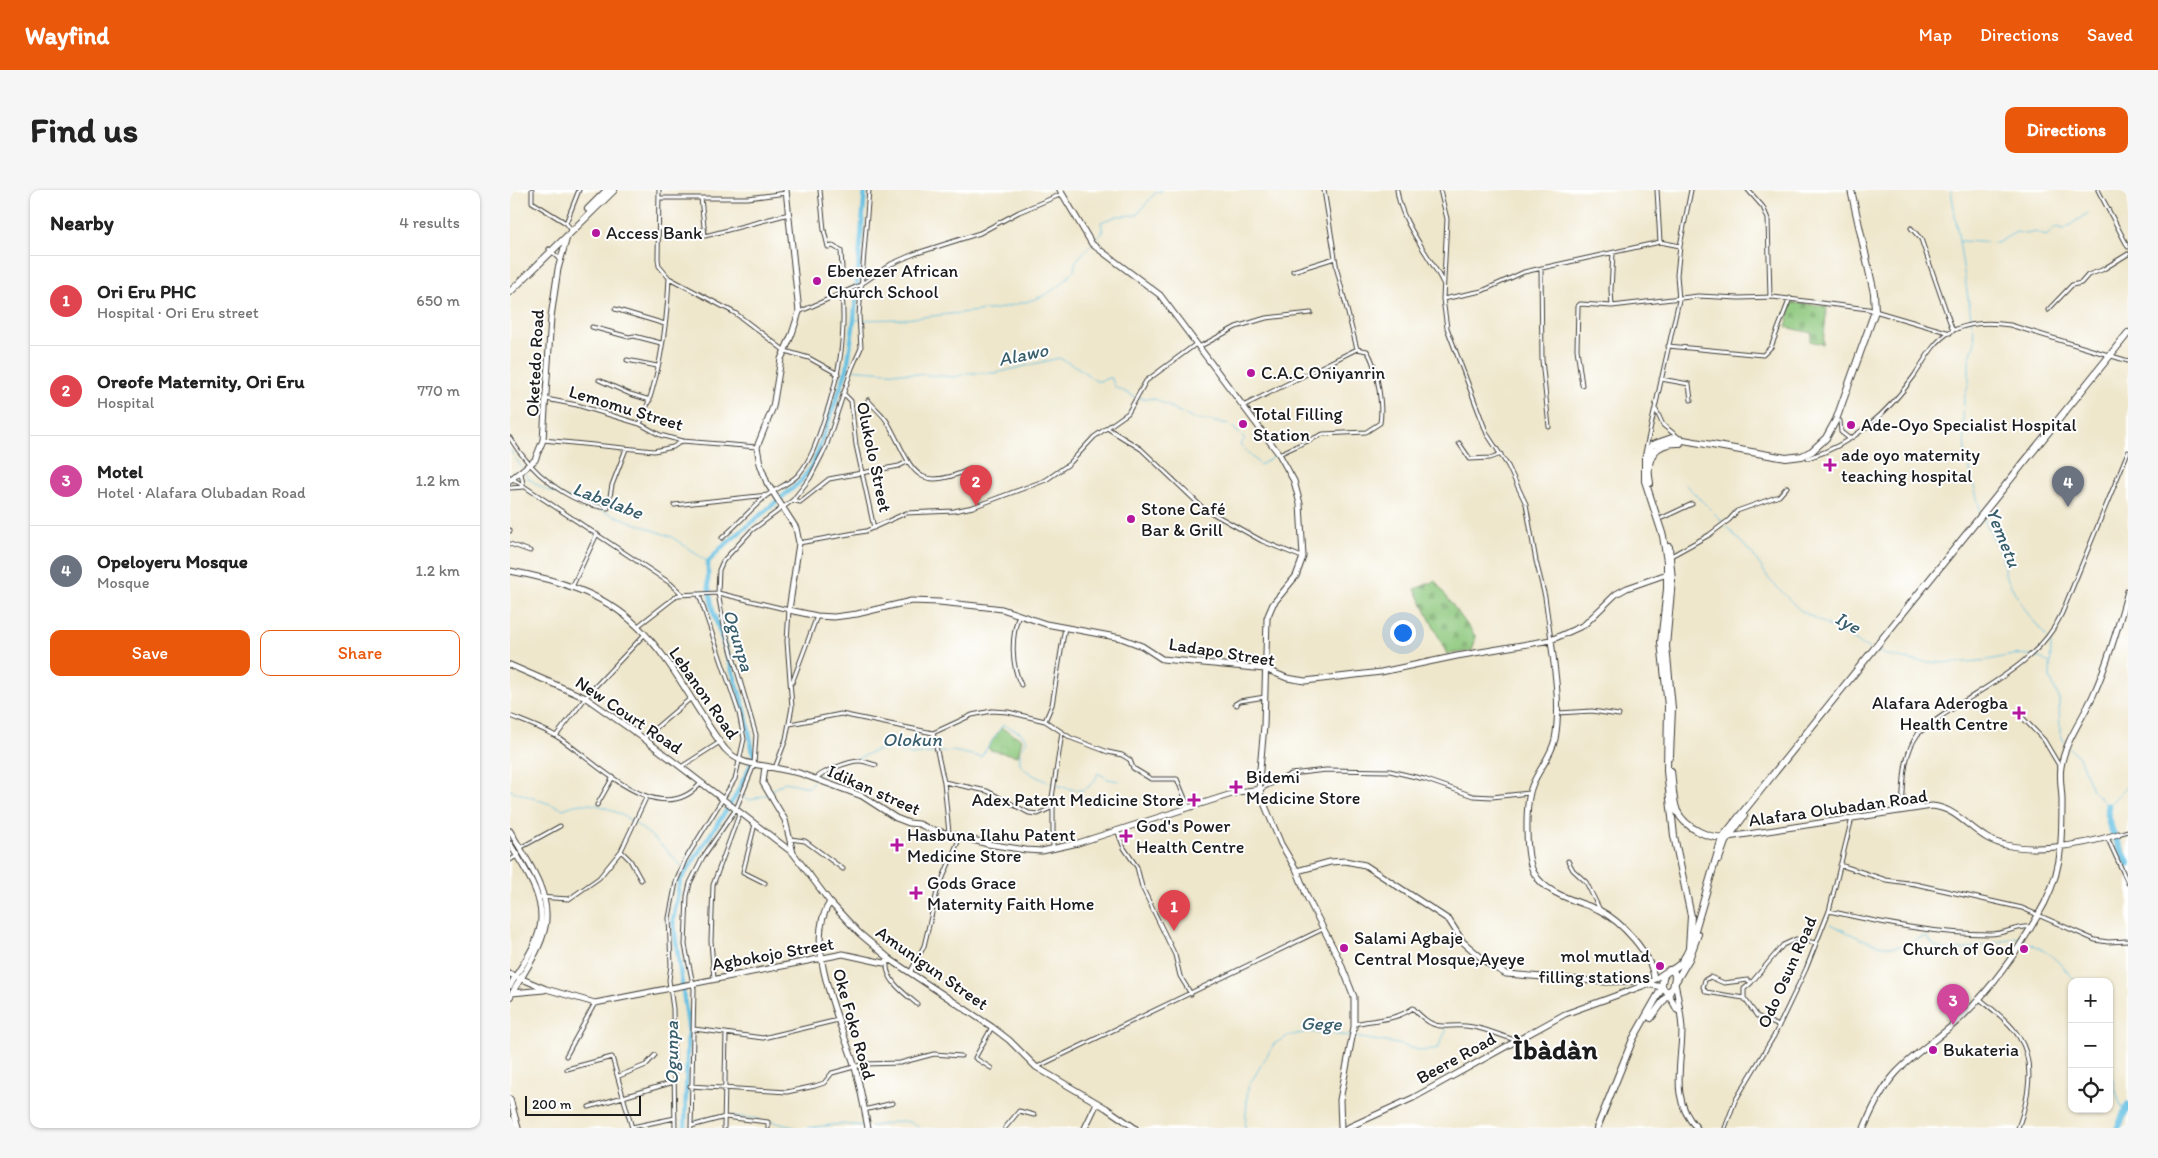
<!DOCTYPE html>
<html lang="en">
<head>
<meta charset="utf-8">
<style>
	body { margin:0; font-family:Itim,sans-serif; background:#f6f6f6; color:#222 }
	.controls { position:absolute; right:15px; bottom:15px; display:grid; overflow:hidden; border-radius:10px; box-shadow:0 1px 4px #0004 }
	.controls button { width:45px; height:45px; display:grid; place-items:center; padding:0; border:0; border-bottom:1px solid #e0e0e0; background:#fff; color:#222; font:25px sans-serif }
	.scale { position:absolute; left:15px; bottom:12px; width:116px; box-sizing:border-box; padding-left:5px; border:2px solid #1c1c1c; border-top:0; font-size:14px; line-height:18px; white-space:nowrap; color:#1c1c1c; -webkit-text-stroke:4px #fff; paint-order:stroke }
	.you { position:absolute; left:892px; top:442px; width:18px; height:18px; margin:-12px; border:4px solid #fff; border-radius:50%; background:#1a73e8; box-shadow:0 0 0 8px #1a73e833 }
	.badge { display:grid; place-items:center; width:32px; height:32px; border-radius:50%; background:#ea580c; color:#fff; font-size:16px; font-weight:700 }
	.pin { position:absolute; translate:-50% -41px; filter:drop-shadow(0 1px 2px #0008) }
	.pin::after { content:''; position:absolute; top:26px; width:18px; height:15px; background:inherit; clip-path:polygon(0 0,100% 0,50% 100%) }
	.list { margin:0; padding:0; list-style:none }
	h2 { display:flex; justify-content:space-between; align-items:center; height:65px; margin:0; padding:0 20px; font-size:21px }
	h2 small { font-size:16px; font-weight:400; color:#767676 }
	.list li { display:grid; grid-template-columns:32px 1fr auto; gap:15px; align-items:center; box-sizing:border-box; height:90px; padding:0 20px; border-top:1px solid #e0e0e0 }
	.list b { display:block; font-size:19px; white-space:nowrap }
	.list p { margin:0; font-size:16px; white-space:nowrap; color:#767676 }
	.list em { font-size:16px; font-style:normal; color:#767676 }
	.actions { display:flex; gap:10px; padding:15px 20px }
	.actions a { flex:1; padding:11px 0; border:1px solid #ea580c; border-radius:10px; text-align:center; font-size:18px; color:#ea580c }
	.actions .main { background:#ea580c; color:#fff }
	.icon { flex:none; width:28px; height:28px; fill:none; stroke:currentColor; stroke-width:2; stroke-linecap:round; stroke-linejoin:round }
	.map { position:relative; flex:none; width:1618px; height:938px; overflow:hidden; border-radius:10px }
	header { display:flex; align-items:center; gap:30px; box-sizing:border-box; height:70px; padding:0 25px; background:#ea580c; color:#fff }
	header strong { font-size:24px }
	nav { display:flex; gap:28px; margin-inline-start:auto; font-size:18px }
	.intro { display:flex; align-items:center; justify-content:space-between; box-sizing:border-box; height:120px; padding:0 30px }
	h1 { margin:0; font-size:35px }
	.button { padding:12px 22px; border-radius:10px; background:#ea580c; color:#fff; font-size:18px; font-weight:700 }
	main { display:flex; gap:30px; padding:0 30px }
	aside { flex:1; background:#fff; border-radius:10px; box-shadow:0 1px 4px #0004 }
	.map>svg:first-child { display:block }
	.cemetery { fill:url(#cemetery-stones); stroke:#54724c }
	.park { fill:url(#park-crowns); stroke:#54724c }
	.lines { fill:none; stroke-linecap:round; stroke-linejoin:round }
	.stream { stroke:#65c1e3; stroke-width:1 }
	.canal { stroke:#65c1e3; stroke-width:4.5 }
	.river { stroke:#65c1e3; stroke-width:7 }
	.street-casing { stroke:#3c3a36; stroke-width:5 }
	.secondary-casing { stroke:#3c3a36; stroke-width:7 }
	.highway-casing { stroke:#3c3a36; stroke-width:8 }
	.street { stroke:#fff; stroke-width:3 }
	.secondary { stroke:#fff; stroke-width:5 }
	.highway { stroke:#fff; stroke-width:6 }
	.poi-dot { fill:#b5179e; stroke:#fff; stroke-width:2 }
	.labels { text-anchor:middle; stroke-width:4; stroke-linejoin:round; paint-order:stroke }
	.poi-label { font-size:18px; fill:#1c1c1c; stroke:#fff; text-anchor:start }
	.street-label { font-size:18px; fill:#1c1c1c; stroke:#fff }
	.water-label { font-size:19px; font-style:italic; fill:#395e6c; stroke:#fff }
	.town-label { font-size:28px; font-weight:bold; fill:#1c1c1c; stroke:#fff }
</style>
</head>
<body>
<header>
<strong>Wayfind</strong>
<nav><a>Map</a><a>Directions</a><a>Saved</a></nav>
</header>
<div class="intro"><h1>Find us</h1><a class="button">Directions</a></div>
<main>
<aside>
<h2>Nearby<small>4 results</small></h2>
<ul class="list">
<li><span class="badge" style="background:#e0444e">1</span><div><b>Ori Eru PHC</b><p>Hospital · Ori Eru street</p></div><em>650 m</em></li>
<li><span class="badge" style="background:#e0444e">2</span><div><b>Oreofe Maternity, Ori Eru</b><p>Hospital</p></div><em>770 m</em></li>
<li><span class="badge" style="background:#d1479c">3</span><div><b>Motel</b><p>Hotel · Alafara Olubadan Road</p></div><em>1.2 km</em></li>
<li><span class="badge" style="background:#6b7280">4</span><div><b>Opeloyeru Mosque</b><p>Mosque</p></div><em>1.2 km</em></li>
</ul>
<div class="actions"><a class="main">Save</a><a>Share</a></div>
</aside>
<div class="map">
<svg width="1618" height="938" viewBox="0 0 1618 938">
	<defs>
		<pattern id="cemetery-stones" width="16" height="16" patternUnits="userSpaceOnUse" patternTransform="scale(1.25)"><rect width="16" height="16" fill="#8dc87d"/><path d="M2 7V4a2 2 0 0 1 4 0v3zM10 15v-3a2 2 0 0 1 4 0v3z" fill="#79ab6b"/></pattern>
		<pattern id="park-crowns" width="20" height="18" patternUnits="userSpaceOnUse" patternTransform="scale(1.25)"><rect width="20" height="18" fill="#8dc87d"/><path d="M2 6a3 3 0 1 1 6 0M12 15a3 3 0 1 1 6 0" fill="none" stroke="#79ab6b"/></pattern>
	</defs>
	<rect width="100%" height="100%" fill="#fff"/>
	<filter id="ink" filterUnits="userSpaceOnUse"><feTurbulence type="fractalNoise" baseFrequency=".02" numOctaves="2"/><feDisplacementMap in="SourceGraphic" scale="10" xChannelSelector="R" yChannelSelector="G"/><feConvolveMatrix kernelMatrix="1 2 1 2 8 2 1 2 1" color-interpolation-filters="sRGB"/></filter>
	<filter id="wash" filterUnits="userSpaceOnUse"><feTurbulence type="fractalNoise" baseFrequency=".0096" numOctaves="4" result="noise"/><feDisplacementMap in="SourceGraphic" scale="20" xChannelSelector="R" yChannelSelector="G"/><feGaussianBlur stdDeviation="1.12" result="paint"/><feColorMatrix in="noise" values="0 0 0 0 0 0 0 0 0 0 0 0 0 0 0 0 0 1.4 0 .05"/><feComposite in="paint" operator="in"/></filter>
	<g filter="url(#wash)">
		<rect width="100%" height="100%" fill="#efe7cc"/>
		<path class="cemetery" d="M1282 113 1317 116 1313 154 1300 151 1302 143 1276 137Z
			M925 391 966 447 962 461 937 464 905 399Z"/>
		<path class="park" d="M491 538 512 549 508 566 480 560 478 557Z"/>
		<g class="lines">
			<path class="stream" d="M1441 0 1462 133
				M582 50 593 43 591 32 607 26 627 25 645 3 652 0
				M1451 51 1487 53 1506 42 1516 44 1526 42 1536 46 1546 37 1554 39 1578 23
				M344 130 394 129 487 119 515 112 531 107 551 95 564 80 566 71 581 54
				M1463 136 1465 152 1459 170V192L1454 209 1453 231 1455 261 1471 323
				M337 179 446 187 457 183H486L549 168 567 177 586 191H591L601 187 605 197 625 207
				M629 208 645 209 681 228 719 234 735 249 730 254 750 275 764 267
				M0 260 12 278
				M14 282 18 288 34 299 162 347 198 372
				M1176 295 1213 332
				M1473 327 1491 363 1495 384 1505 403 1518 424 1536 446
				M1215 335 1244 366 1259 389 1290 420 1360 459
				M1538 449 1541 455 1540 488 1549 508 1550 543 1556 556
				M1366 461C1397 474 1436 474 1469 471 1496 469 1512 456 1539 473
				M1559 558 1569 567 1582 600 1598 616 1618 595
				M345 570 364 561 383 558 401 565 443 561 471 567 493 535 510 542 517 550C513 557 508 565 510 573 513 585 560 602 572 600 580 598 586 590 588 583L598 589 609 591
				M304 587 318 579
				M0 600 54 619C94 598 147 648 171 676
				M261 601 275 592 299 597 303 591
				M233 608 241 610 258 604
				M1321 734C1339 743 1370 761 1391 756 1401 755 1404 747 1417 747 1420 751 1424 756 1428 758 1449 765 1486 752 1507 747L1510 749
				M1514 751C1525 756 1537 760 1545 769 1554 776 1558 785 1567 792
				M845 847 888 854 912 861 928 858 937 839
				M1599 878 1610 914 1616 925
				M222 926 250 929
				M259 931 287 938
				M182 932 213 926
				M360 936C376 936 397 924 409 938
				M297 938 331 934 356 936
				M735 938 738 897 764 854 778 846 797 842 841 846"/>
			<path class="canal" d="M175 938 178 836 163 730 170 691 225 607 244 568 235 520 203 421 198 393V372L210 359 290 292 303 275 337 179 344 130 355 0"/>
			<path class="river" d="M1598 616C1596 638 1610 655 1618 674
				M1608 938 1618 915"/>
		</g>
	</g>
	<g filter="url(#ink)">
		<g class="lines">
			<g class="street-casing">
				<path id="street" d="M22 0V12L56 33 60 38
					M149 0 148 69 149 76 159 88 225 123 275 161 299 168 328 184
					M310 0 314 40 318 57 323 56 331 61 332 79
					M814 0 827 80 847 159
					M887 0C891 34 918 62 933 93
					M930 0 937 29 933 109 937 138 977 244 998 276 1016 314 1026 371 1035 407 1041 450
					M1147 0 1150 52
					M1238 0 1253 17 1258 29 1260 107
					M1588 0 1618 57
					M149 8H238L276 3
					M191 8 195 46 279 24
					M56 33 69 0
					M1401 38 1411 49 1443 141
					M1170 56 1181 0
					M39 59 50 69
					M1031 78 1032 170 1039 237
					M783 81 825 68
					M933 109 972 101 1014 82 1150 52 1170 56 1167 85 1169 110 1135 263
					M1102 116 1101 100 1103 63
					M105 119 155 134
					M1538 120 1562 95 1571 93 1578 85 1592 80 1618 64
					M289 122 350 95 381 74 404 64 470 43 509 22 552 4
					M82 137 119 147 124 146 151 153
					M1158 156 1253 165 1261 157 1280 108
					M689 157 726 137 756 128 801 123
					M117 170 147 176
					M1151 189 1179 194 1181 210
					M89 190 120 204 140 210
					M1072 195 1067 159 1068 116 1070 114 1102 116 1188 106 1229 108 1263 107 1358 119 1440 143
					M333 203 341 211 346 255 364 338
					M36 209 67 215 130 234 150 245 172 251 247 257
					M358 210C364 218 373 224 378 233 402 275 402 306 460 279
					M733 216 847 159 857 161C867 175 873 216 870 233L856 242 813 244 769 264
					M1146 220 1153 235 1168 247
					M1330 231 1331 242 1340 249
					M130 234C149 191 157 135 159 88
					M597 238 631 259 693 318 752 351 792 367
					M0 248C20 281 57 314 98 318L102 295 116 259
					M33 250 144 261 163 257 172 251
					M949 253 960 269 980 268 991 264
					M1298 268C1342 255 1378 223 1404 186 1415 170 1423 152 1440 142 1459 132 1479 132 1500 135L1618 171
					M11 283 13 294
					M0 287 160 393 172 404
					M0 298 14 297
					M283 310 290 312 319 289 389 276 397 272
					M164 315 258 305
					M1152 328 1182 314
					M0 341V340
					M212 348C227 335 241 319 256 306 267 298 279 294 288 285 301 270 307 251 313 233 329 187 336 151 332 102
					M289 353 356 341 396 323 444 321 463 317 536 290 559 274 584 247 618 223 636 191 686 154
					M0 354 20 361
					M1161 366 1199 345 1219 330 1227 321 1269 306 1277 297
					M62 397 87 344
					M509 425C501 446 501 475 511 495
					M128 436 168 405 208 403 279 420 277 451 282 517 276 549 265 578
					M282 493 307 426
					M727 515 725 514 730 511 755 507
					M1048 523 1082 521 1109 525
					M0 526C15 532 32 538 46 546 83 568 148 643 191 593
					M1511 526 1534 550 1550 577
					M535 531 542 515 555 437
					M280 534 331 524 423 543 462 525 482 521 498 522 535 531 561 548 598 562 612 565 620 570 623 578 641 589H667L679 618
					M423 543 434 592 439 643
					M46 546 81 501 135 444
					M134 548 181 508
					M171 577 210 552
					M306 589C310 582 342 570 350 571 355 571 360 574 366 575
					M434 592 477 601 519 623 528 624 543 617
					M751 599 781 584 816 580 880 581 914 589 963 606 982 607 1019 603
					M87 615 103 587
					M1392 620C1394 594 1392 566 1408 544 1455 503 1525 482 1552 423L1618 262
					M245 634 233 682 255 693
					M607 640 614 658 627 677 632 697 665 765 670 786 681 804
					M1608 644 1618 641
					M1597 647 1618 693
					M280 649 295 651 333 679
					M10 658 50 636
					M543 658V617L541 614 552 543
					M111 661 120 670 131 690
					M0 670 7 666
					M1058 671 1063 680 1076 692 1090 720
					M1330 675 1376 690 1405 694 1512 718 1585 750 1598 752 1618 751
					M28 707 59 709 89 688 111 661 136 608
					M1319 721C1371 733 1427 744 1480 744 1495 744 1509 735 1521 737
					M377 773C375 790 395 804 407 814
					M401 781 414 756 427 702 450 647
					M204 789 201 751 203 695 230 622
					M1234 808V799L1241 793
					M1470 809C1483 820 1500 832 1509 847 1526 873 1518 911 1508 938
					M844 834C865 829 885 831 903 818 928 846 934 832 963 837 977 839 991 846 1005 850
					M1269 836 1247 826 1234 808 1196 802 1193 797 1195 790 1200 787 1214 793 1238 790 1241 793 1273 755 1286 749 1306 753
					M184 839 253 848 328 830
					M56 866 85 813
					M527 877 813 739
					M481 878 465 868 482 837
					M57 879 102 867 122 938
					M109 886 136 875 145 865
					M180 896 277 902 305 896 314 893 322 883 355 874 390 873 424 864 451 866
					M79 917 164 892
					M354 920 383 913
					M181 936 215 927 258 932V938
					M122 937 165 928
					M165 938 163 819 159 790 161 775 159 728 166 692 175 670 225 589 234 549 229 523 189 405
					M181 938 184 799 175 755 177 706 180 693 193 667 226 619 244 575 246 545 214 436 208 403 209 380 213 371 242 340 283 310 300 288 316 257 342 178 351 158 349 125 359 0
					M214 938 216 843
					M495 938 509 921 524 925
					M1215 938 1225 911 1264 846 1296 779 1319 721 1342 628"/>
			</g>
			<g class="secondary-casing">
				<path id="secondary" d="M276 0 289 122 282 144 271 169 263 217 247 257 250 274 257 293 286 338 289 353 279 420 307 426 324 427 347 424 401 411 429 412 476 417 492 419 536 434 611 448 632 456 652 469 755 479 777 488 795 491 871 482 947 466 1041 450 1074 435 1106 404 1117 398 1157 384
					M550 0 582 54 650 105 769 264 784 291 790 314 793 367 786 386 763 414 757 428 754 536 749 590 751 606 771 654 787 681 798 709 829 769 844 807V837L830 910 831 938
					M0 290 25 270 33 250 41 127 48 79 57 47
					M0 381C44 389 94 403 127 436 164 471 185 520 215 559 226 571 239 574 255 576L253 593 275 630 283 663 320 712 349 743 381 770 482 837 499 850 526 877 596 918 625 938
					M1041 450C1045 483 1051 516 1045 549 1041 567 1028 580 1022 596 1015 614 1015 667 1024 683 1036 705 1068 711 1089 720 1111 731 1142 764 1144 789
					M0 475 76 508 133 548 283 663
					M255 576 289 583 352 606 386 628 399 633 409 634 420 639 478 654 516 660 532 661 568 653 728 602 751 599
					M0 641C16 669 42 703 35 737 30 762 12 785 0 807
					M1218 647 1422 616C1445 618 1458 637 1477 648 1511 667 1574 655 1608 644
					M0 654C14 678 36 707 30 737 26 758 10 777 0 796
					M787 681 820 672 835 671 855 675 939 730 953 752 980 775 996 784 1096 792 1123 791 1152 797
					M320 712C292 753 331 833 344 874 350 895 354 917 358 938
					M0 784 36 799 85 813 333 764 374 773 381 770
					M1165 793C1168 807 1171 824 1172 839 1172 874 1159 910 1187 938
					M2 803 34 800
					M1158 803 1167 820
					M0 909 8 938
					M0 929 3 938
					M575 938 587 913
					M837 938 903 908 1055 824 1138 794 1155 782
					M1354 938C1362 919 1372 898 1386 883 1405 862 1434 845 1455 824 1484 795 1507 762 1527 727 1552 686 1552 657 1552 611 1552 600 1549 587 1551 577 1555 550 1575 526 1585 501 1599 469 1609 434 1618 401"/>
			</g>
			<g class="highway-casing">
				<path id="highway" d="M78 19 97 0
					M0 102 104 0
					M1140 293C1135 268 1144 252 1170 253
					M1159 357 1162 390 1156 456 1162 518 1160 566
					M1161 581C1163 594 1162 609 1167 621 1175 638 1200 650 1218 647
					M1209 669 1215 652 1234 626
					M1183 747 1212 648 1618 143
					M1179 758 1181 726 1164 646 1157 581 1158 516 1151 452 1157 399V372L1153 346 1135 291V267L1142 255 1162 248 1276 268 1292 266 1302 261 1316 248 1326 230 1365 121 1364 103 1341 0
					M1159 780 1164 782 1165 787 1163 798 1158 802 1152 798C1152 778 1159 784 1170 774 1174 769 1178 762 1180 756
					M1166 791 1179 769 1188 744
					M1141 828 1160 802
					M1087 938 1123 849 1152 798"/>
			</g>
			<use href="#street" class="street"/>
			<use href="#secondary" class="secondary"/>
			<use href="#highway" class="highway"/>
		</g>
	</g>
	<g class="poi-dot">
		<circle cx="86" cy="43" r="5"/>
		<circle cx="307" cy="91" r="5"/>
		<circle cx="741" cy="183" r="5"/>
		<circle cx="733" cy="234" r="5"/>
		<circle cx="1341" cy="235" r="5"/>
		<path d="M1317.5 267.5h5v5h5v5h-5v5h-5v-5h-5v-5h5z"/>
		<circle cx="621" cy="329" r="5"/>
		<path d="M1506.5 515.5h5v5h5v5h-5v5h-5v-5h-5v-5h5z"/>
		<path d="M723.5 589.5h5v5h5v5h-5v5h-5v-5h-5v-5h5z"/>
		<path d="M681.5 602.5h5v5h5v5h-5v5h-5v-5h-5v-5h5z"/>
		<path d="M613.5 638.5h5v5h5v5h-5v5h-5v-5h-5v-5h5z"/>
		<path d="M384.5 647.5h5v5h5v5h-5v5h-5v-5h-5v-5h5z"/>
		<path d="M403.5 695.5h5v5h5v5h-5v5h-5v-5h-5v-5h5z"/>
		<circle cx="834" cy="758" r="5"/>
		<circle cx="1514" cy="759" r="5"/>
		<circle cx="1150" cy="776" r="5"/>
		<circle cx="1423" cy="860" r="5"/>
	</g>
	<g class="labels">
		<g class="poi-label">
			<text x="96" y="49">Access Bank</text>
			<text x="317" y="87">Ebenezer African<tspan x="317" dy="21">Church School</tspan></text>
			<text x="751" y="189">C.A.C Oniyanrin</text>
			<text x="743" y="230">Total Filling<tspan x="743" dy="21">Station</tspan></text>
			<text x="1351" y="241">Ade-Oyo Specialist Hospital</text>
			<text x="1331" y="271">ade oyo maternity<tspan x="1331" dy="21">teaching hospital</tspan></text>
			<text x="631" y="325">Stone Café<tspan x="631" dy="21">Bar &amp; Grill</tspan></text>
			<text x="1498" y="519" text-anchor="end">Alafara Aderogba<tspan x="1498" dy="21">Health Centre</tspan></text>
			<text x="736" y="593">Bidemi<tspan x="736" dy="21">Medicine Store</tspan></text>
			<text x="674" y="616" text-anchor="end">Adex Patent Medicine Store</text>
			<text x="626" y="642">God's Power<tspan x="626" dy="21">Health Centre</tspan></text>
			<text x="397" y="651">Hasbuna Ilahu Patent<tspan x="397" dy="21">Medicine Store</tspan></text>
			<text x="417" y="699">Gods Grace<tspan x="417" dy="21">Maternity Faith Home</tspan></text>
			<text x="844" y="754">Salami Agbaje<tspan x="844" dy="21">Central Mosque,Ayeye</tspan></text>
			<text x="1504" y="765" text-anchor="end">Church of God</text>
			<text x="1140" y="772" text-anchor="end">mol mutlad<tspan x="1140" dy="21">filling stations</tspan></text>
			<text x="1433" y="866">Bukateria</text>
		</g>
		<g class="street-label">
			<text transform="translate(25 173) rotate(-87)" y="6">Oketedo Road</text>
			<text transform="translate(116 218) rotate(17)" y="6">Lemomu Street</text>
			<text transform="translate(364 267) rotate(78)" y="6">Olukolo Street</text>
			<text transform="translate(712 462) rotate(9)" y="6">Ladapo Street</text>
			<text transform="translate(194 503) rotate(55)" y="6">Lebanon Road</text>
			<text transform="translate(119 525) rotate(34)" y="6">New Court Road</text>
			<text transform="translate(364 600) rotate(24)" y="6">Idikan street</text>
			<text transform="translate(1328 618) rotate(-8)" y="6">Alafara Olubadan Road</text>
			<text transform="translate(263 764) rotate(-10)" y="6">Agbokojo Street</text>
			<text transform="translate(422 778) rotate(35)" y="6">Amunigun Street</text>
			<text transform="translate(1277 782) rotate(-66)" y="6">Odo Osun Road</text>
			<text transform="translate(344 834) rotate(74)" y="6">Oke Foko Road</text>
			<text transform="translate(946 868) rotate(-29)" y="6">Beere Road</text>
		</g>
		<g class="water-label">
			<text transform="translate(513 164) rotate(-12)" y="7">Alawo</text>
			<text transform="translate(98 310) rotate(21)" y="7">Labelabe</text>
			<text transform="translate(1494 347) rotate(68)" y="7">Yemetu</text>
			<text transform="translate(1338 432) rotate(29)" y="7">Iye</text>
			<text transform="translate(229 450) rotate(73)" y="7">Ogunpa</text>
			<text x="402" y="556">Olokun</text>
			<text transform="translate(811 833) rotate(1)" y="7">Gege</text>
			<text transform="translate(161 863) rotate(-90)" y="7">Ogunpa</text>
		</g>
		<g class="town-label">
			<text x="1045" y="869">Ìbàdàn</text>
		</g>
	</g>
</svg>
<div class="controls">
<button>+</button>
<button>−</button>
<button><svg class="icon" aria-label="locate" viewBox="0 0 24 24"><circle cx="12" cy="12" r="6"/><path d="M12 2v4M12 18v4M2 12h4M18 12h4"/></svg></button>
</div>
<div class="scale">200 m</div>
<div class="you"></div>
<div class="pin badge" style="left:664px;top:741px;background:#e0444e">1</div>
<div class="pin badge" style="left:466px;top:316px;background:#e0444e">2</div>
<div class="pin badge" style="left:1443px;top:835px;background:#d1479c">3</div>
<div class="pin badge" style="left:1558px;top:317px;background:#6b7280">4</div>
</div>
</main>
</body>
</html>
